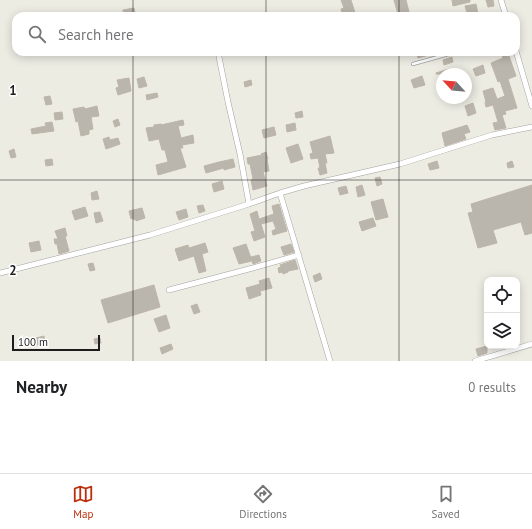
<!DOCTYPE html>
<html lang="en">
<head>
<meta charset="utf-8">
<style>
	body { margin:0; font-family:"PT Sans",sans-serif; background:#f2f2f2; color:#202124 }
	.controls { position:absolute; right:12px; bottom:12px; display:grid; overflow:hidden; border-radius:8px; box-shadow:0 2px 10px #0003 }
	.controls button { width:36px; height:36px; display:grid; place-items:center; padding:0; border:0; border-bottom:1px solid #e0e0e0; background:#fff; color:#202124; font:20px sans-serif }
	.compass { position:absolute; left:436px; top:68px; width:36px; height:36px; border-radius:50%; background:#fff; box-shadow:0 2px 10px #0003; rotate:296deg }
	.scale { position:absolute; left:12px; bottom:10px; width:88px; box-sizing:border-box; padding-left:4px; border:2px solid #1d1d1d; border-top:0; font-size:11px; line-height:14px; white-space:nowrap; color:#1d1d1d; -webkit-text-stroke:3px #fff; paint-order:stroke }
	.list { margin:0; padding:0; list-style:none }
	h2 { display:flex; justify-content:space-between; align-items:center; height:52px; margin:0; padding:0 16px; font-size:17px }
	h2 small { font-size:13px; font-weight:400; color:#757577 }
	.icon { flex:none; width:22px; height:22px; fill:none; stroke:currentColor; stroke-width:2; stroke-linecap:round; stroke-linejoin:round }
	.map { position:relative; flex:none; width:532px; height:361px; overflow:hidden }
	.search { position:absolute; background:#fff; box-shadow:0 2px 10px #0003; left:12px; right:12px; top:12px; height:44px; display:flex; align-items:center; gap:10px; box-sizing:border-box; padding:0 14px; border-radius:12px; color:#757577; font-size:15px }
	.sheet { height:112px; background:#fff }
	nav { display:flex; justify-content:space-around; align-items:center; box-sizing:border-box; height:56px; border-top:1px solid #e0e0e0; background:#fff; font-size:11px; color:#757577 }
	nav a { display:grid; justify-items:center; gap:2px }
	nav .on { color:#bd300d }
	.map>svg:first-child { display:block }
	.building { fill:#bab5ad; stroke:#beb6a7 }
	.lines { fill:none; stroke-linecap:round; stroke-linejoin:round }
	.lane-casing { stroke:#a1a1a1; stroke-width:4 }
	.street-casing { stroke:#a1a1a1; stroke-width:6 }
	.lane { stroke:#fff; stroke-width:2.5 }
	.street { stroke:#fff; stroke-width:5 }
	.grid { fill:none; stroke:#1d1d1d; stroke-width:1; stroke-opacity:0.55 }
	.grid-label { font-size:13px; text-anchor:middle; font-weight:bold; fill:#1d1d1d; stroke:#fff; stroke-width:3; stroke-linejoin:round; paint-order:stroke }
</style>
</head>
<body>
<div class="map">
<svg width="532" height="361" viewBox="0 0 532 361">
	<rect width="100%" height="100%" fill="#edece3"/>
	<path class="building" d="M341 0H351L356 16H343L341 9 344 8Z
		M394 0H406L409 12 398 14Z
		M452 0H470V2L453 6Z
		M486 0H493L494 6 488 7Z
		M476 4 478 14 468 16 465 6Z
		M134 8 135 13 123 15V10Z
		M416 52H443L444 53 430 56 429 55 418 58Z
		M501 52H506L508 57 509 56 516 76 508 79 517 108 505 111 506 114 502 115 506 128 495 130 493 123 498 122 493 105 486 107 485 102H486L483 91 493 88 497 99 505 96 500 81 498 82 491 63 503 58Z
		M452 57 453 62 444 65 443 60Z
		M483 65 485 73 476 76 473 69Z
		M449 69 451 74H436V73Z
		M422 76 425 85 414 88 411 80Z
		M144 77 147 86 139 88 137 79Z
		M129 78 131 91 118 95 116 88 119 87 117 80Z
		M251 80 252 85 245 87 244 82Z
		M157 93 158 97 147 100 146 95Z
		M50 96 52 104 46 105 44 97Z
		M473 103 476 113 468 116 465 106Z
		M97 106 99 116 91 117 93 129 89 130V134L81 136 78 121 76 122 73 109 84 107 85 109Z
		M302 111 303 117 296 118 295 113Z
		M62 112 63 119 55 120 54 113Z
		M118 119 120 125 115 127 113 121Z
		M183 120 184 125 178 126 181 138 193 135 194 143 182 145 183 148H180L186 167 158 175 156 165 168 162 165 150H162L159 139 149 141 146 128 154 127V125L161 124V125Z
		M52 122 54 131 32 134 31 129 46 126 45 123Z
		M295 123 296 130 287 132 286 125Z
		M467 125 470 132 464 134 466 139 445 146 442 133Z
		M274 127 276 135 264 138 262 130Z
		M330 136 334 153 325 154 327 163H325L327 173 320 175 318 168H320L318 158 311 159 310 154 313 153 310 142Z
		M109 137 110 140 118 138 120 144 106 149 103 139Z
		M298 144 303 159 291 163 286 148Z
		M14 149 16 157 11 158 9 151Z
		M266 152 268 159H267L269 171 263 172 267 186 253 190 251 180 253 179 250 164H248L247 158 262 155 261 154Z
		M52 159 53 165 46 166 45 160Z
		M233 159 235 167 224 170V168L206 173 204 166 219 162Z
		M437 161 439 168 430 170 428 164Z
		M512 161 514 167 508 168 507 163Z
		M380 177 382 184 377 186 375 178Z
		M222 181 224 189 214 192 212 184Z
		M362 185 365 195 358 197 356 187Z
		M532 185V233L525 235 521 222 493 230 497 243 478 248 468 213 473 212 471 204Z
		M346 186 348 193 340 195 338 188Z
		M97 191 99 199 92 200 91 193Z
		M383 199 388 217 376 220 371 202Z
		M279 204 287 231 273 235 272 231 276 229 273 221 261 224 265 237 254 241 251 232 255 231 250 214 257 211 259 219 274 214 272 206Z
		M203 205 205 211 199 213 197 206Z
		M85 207 88 216 75 220 72 211Z
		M142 208 145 218 136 221V219L134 220 133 218 131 219 129 211Z
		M186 209 188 217 179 220 176 212Z
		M100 212 103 221 96 223 94 213Z
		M373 218 376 226 362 231 359 222Z
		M65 228 67 236H65L69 251 59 254 57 244H55L54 239H58L55 231Z
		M39 241 41 250 31 252 29 243Z
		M205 243 208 252 202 254 206 271 199 273 194 256 179 261 175 249 188 245 189 248Z
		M246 244 252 261 239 264 233 248Z
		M291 244 294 252 284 255 281 247Z
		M259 255 261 261 253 264 251 257Z
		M295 260 298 269 288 271V272L283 274 282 272 279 273 278 268 281 267 280 265Z
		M93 263 95 270 90 271 88 264Z
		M320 273 322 279 315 282 313 276Z
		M269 278 272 288 260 291 261 295 249 299 246 288 260 284 259 281Z
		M154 285 160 307 108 323 101 300Z
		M197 304 200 312 194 314 191 306Z
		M166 315 170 328 159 332 154 319Z
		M44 336 45 343 37 345 36 338Z
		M100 338 101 343 95 344 94 339Z
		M171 344 173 349 162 354 160 348Z
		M487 346V353L478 356 476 349Z"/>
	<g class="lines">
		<g class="lane-casing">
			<path id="lane" d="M413 64 456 52"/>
		</g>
		<g class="street-casing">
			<path id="street" d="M501 0 506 16
				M516 51 532 106
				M219 57 228 102 240 154 249 204
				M280 193 330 361
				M0 273 150 235 249 204 280 193 304 186 400 164 492 135 532 127
				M169 290 249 269 299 255
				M475 361 532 344"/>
		</g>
		<use href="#lane" class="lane"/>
		<use href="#street" class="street"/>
	</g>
	<path class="grid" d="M133 0V16M266 0V16M399 0V16M133 52V361M266 52V361M399 52V361M0 180H532"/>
	<g class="grid-label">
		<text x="13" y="95">1</text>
		<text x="13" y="275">2</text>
	</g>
</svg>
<div class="controls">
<button><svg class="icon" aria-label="locate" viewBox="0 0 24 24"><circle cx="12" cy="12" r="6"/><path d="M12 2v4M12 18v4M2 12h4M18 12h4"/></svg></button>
<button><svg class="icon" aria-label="layers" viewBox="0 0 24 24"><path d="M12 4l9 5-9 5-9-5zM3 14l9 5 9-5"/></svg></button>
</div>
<svg class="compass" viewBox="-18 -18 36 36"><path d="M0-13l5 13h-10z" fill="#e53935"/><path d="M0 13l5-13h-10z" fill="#757577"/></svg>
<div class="scale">100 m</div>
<div class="search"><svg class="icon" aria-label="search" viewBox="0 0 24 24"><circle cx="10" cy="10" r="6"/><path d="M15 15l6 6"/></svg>Search here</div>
</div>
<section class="sheet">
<h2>Nearby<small>0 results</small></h2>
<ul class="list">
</ul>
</section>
<nav>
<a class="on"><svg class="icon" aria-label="map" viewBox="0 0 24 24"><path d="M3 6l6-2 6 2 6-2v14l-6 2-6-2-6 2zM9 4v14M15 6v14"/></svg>Map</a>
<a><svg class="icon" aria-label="directions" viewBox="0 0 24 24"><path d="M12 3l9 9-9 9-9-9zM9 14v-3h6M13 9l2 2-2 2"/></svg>Directions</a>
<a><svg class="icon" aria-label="saved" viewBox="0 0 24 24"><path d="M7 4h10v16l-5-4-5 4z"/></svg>Saved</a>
</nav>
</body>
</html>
